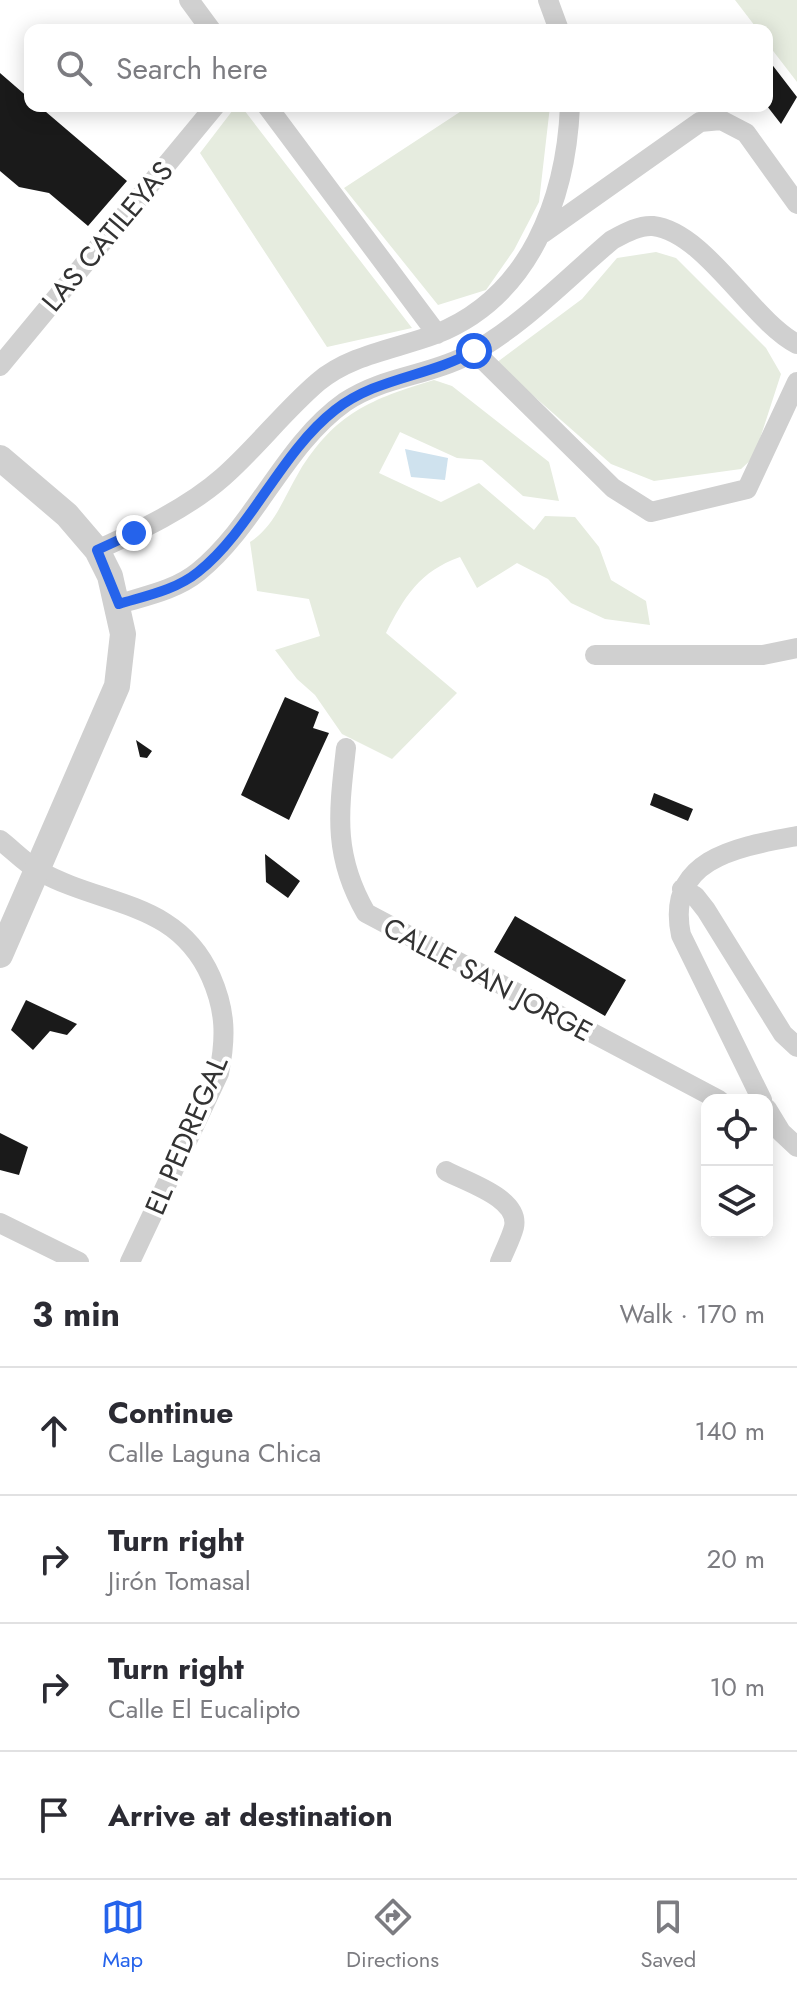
<!DOCTYPE html>
<html lang="en">
<head>
<meta charset="utf-8">
<style>
	body { margin:0; font-family:Jost,sans-serif; background:#f7f7f7; color:#2b2b33 }
	.controls { position:absolute; right:24px; bottom:24px; display:grid; overflow:hidden; border-radius:16px; box-shadow:0 4px 20px #0003 }
	.controls button { width:72px; height:72px; display:grid; place-items:center; padding:0; border:0; border-bottom:2px solid #e1e1e2; background:#fff; color:#2b2b33; font:40px sans-serif }
	.stop { position:absolute; width:24px; height:24px; margin:-18px; border:6px solid #2563eb; border-radius:50%; background:#fff }
	.stop.end { background:#2563eb; border-color:#fff; box-shadow:0 2px 8px #0008 }
	.list { margin:0; padding:0; list-style:none }
	h2 { display:flex; justify-content:space-between; align-items:center; height:104px; margin:0; padding:0 32px; font-size:34px }
	h2 small { font-size:26px; font-weight:400; color:#7c7c81 }
	.list li { display:grid; grid-template-columns:52px 1fr auto; gap:24px; align-items:center; box-sizing:border-box; height:128px; padding:0 32px; border-top:2px solid #e1e1e2 }
	.list b { display:block; font-size:30px; white-space:nowrap }
	.list p { margin:0; font-size:26px; white-space:nowrap; color:#7c7c81 }
	.list em { font-size:26px; font-style:normal; color:#7c7c81 }
	.icon { flex:none; width:44px; height:44px; fill:none; stroke:currentColor; stroke-width:2; stroke-linecap:round; stroke-linejoin:round }
	.map { position:relative; flex:none; width:797px; height:1262px; overflow:hidden }
	.search { position:absolute; background:#fff; box-shadow:0 4px 20px #0003; left:24px; right:24px; top:24px; height:88px; display:flex; align-items:center; gap:20px; box-sizing:border-box; padding:0 28px; border-radius:16px; color:#7c7c81; font-size:30px }
	.sheet { height:616px; background:#fff }
	nav { display:flex; justify-content:space-around; align-items:center; box-sizing:border-box; height:112px; border-top:2px solid #e1e1e2; background:#fff; font-size:22px; color:#7c7c81 }
	nav a { display:grid; justify-items:center; gap:4px }
	nav .on { color:#2563eb }
	.map>svg:first-child { display:block }
	.green { fill:#e6ecdf }
	.water { fill:#cfe2ee }
	.building { fill:#1a1a1a }
	.lines { fill:none; stroke-linecap:round; stroke-linejoin:round }
	.minor { stroke:#d0d0d0; stroke-width:20 }
	.tertiary { stroke:#d0d0d0; stroke-width:26 }
	.route { stroke:#2563eb; stroke-width:10 }
	.labels { text-anchor:middle; stroke-width:8; stroke-linejoin:round; paint-order:stroke }
	.street-label { font-size:28px; fill:#333; stroke:#fff }
</style>
</head>
<body>
<div class="map">
<svg width="797" height="1262" viewBox="0 0 797 1262">
	<rect width="100%" height="100%" fill="#fff"/>
	<path class="green" d="M735 0H797V82L767 43V30H758Z
		M236 106H241L412 328 327 347 200 153Z
		M469 106H550L539 202 514 250 486 290 438 305 344 188Z
		M656 252 676 258 766 348 781 374 754 457 741 469 654 481 611 464 496 363 582 299 617 258Z
		M434 380 452 386 549 462 559 501 523 496 482 460 457 458 400 432 379 473 441 502 479 483 534 530 545 516 575 517 599 547 611 580 646 601 650 625 605 619 571 603 548 579 517 563 477 588 460 557C420 571 404 597 386 633L457 693 392 759 342 734 315 695 297 679 275 650 320 636 309 599 257 591 250 542C275 526 284 497 299 472 335 413 371 399 434 380Z"/>
	<path class="water" d="M405 449 448 458 445 480 411 477Z"/>
	<path class="building" d="M767 58 797 97 781 124 767 106Z
		M0 73 30 99V106H39L127 181 88 226 49 193 19 187 0 171Z
		M285 697 319 712 313 728 329 733 289 820 241 795Z
		M136 740 152 751 147 758 140 757Z
		M654 793 693 809 688 821 650 805Z
		M265 854 300 881 288 898 266 882Z
		M515 916 626 980 605 1016 494 952Z
		M26 1000 77 1024 67 1035 50 1031 33 1050 11 1030Z
		M0 1133 28 1147 19 1175 0 1170Z"/>
	<g class="lines">
		<path class="minor" d="M189 0 211 30
			M548 0 559 30
			M267 106 437 334
			M543 233 700 122 721 120 746 133 797 204
			M474 351 613 488 651 512 747 489 797 382
			M0 366 215 106
			M97 550C139 531 188 508 223 477 257 447 284 411 318 382 351 354 397 349 436 334 530 297 566 199 570 106
			M119 604C145 596 176 590 198 572 256 525 284 445 345 402 382 377 426 376 464 357 517 331 568 277 612 240 625 233 639 225 653 226 705 232 752 321 797 344
			M595 655H763L797 648
			M346 748C339 811 332 854 366 913L719 1100
			M0 840C13 850 25 863 39 871 104 907 177 900 211 977 226 1011 226 1038 219 1073L130 1262
			M682 889 695 896 706 910 783 1034 797 1047
			M762 1100 681 935C665 858 738 847 797 836
			M767 1109 781 1132 797 1147
			M446 1171C466 1182 520 1198 514 1227 511 1239 504 1251 500 1262
			M0 1223 79 1262"/>
		<path class="tertiary" d="M0 458 67 515 97 550 110 576 123 634 117 686 0 955"/>
	</g>
	<g class="lines">
		<path class="route" d="M134 533 97 550 119 604C145 596 176 590 198 572 251 530 281 452 335 410 377 377 429 377 474 351"/>
	</g>
	<g class="labels">
		<g class="street-label">
			<text transform="translate(107 236) rotate(-50)" y="10">LAS CATILEYAS</text>
			<text transform="translate(488 979) rotate(28)" y="10">CALLE SAN JORGE</text>
			<text transform="translate(186 1135) rotate(-67)" y="10">EL PEDREGAL</text>
		</g>
	</g>
</svg>
<div class="controls">
<button><svg class="icon" aria-label="locate" viewBox="0 0 24 24"><circle cx="12" cy="12" r="6"/><path d="M12 2v4M12 18v4M2 12h4M18 12h4"/></svg></button>
<button><svg class="icon" aria-label="layers" viewBox="0 0 24 24"><path d="M12 4l9 5-9 5-9-5zM3 14l9 5 9-5"/></svg></button>
</div>
<div class="stop" style="left:474px;top:351px"></div>
<div class="stop end" style="left:134px;top:533px"></div>
<div class="search"><svg class="icon" aria-label="search" viewBox="0 0 24 24"><circle cx="10" cy="10" r="6"/><path d="M15 15l6 6"/></svg>Search here</div>
</div>
<section class="sheet">
<h2>3 min<small>Walk · 170 m</small></h2>
<ul class="list">
<li><svg class="icon" aria-label="ahead" viewBox="0 0 24 24"><path d="M12 20V5M6 11l6-6 6 6"/></svg><div><b>Continue</b><p>Calle Laguna Chica</p></div><em>140 m</em></li>
<li><svg class="icon" aria-label="right" viewBox="0 0 24 24"><path d="M7 20v-9h11M14 6l5 5-5 5"/></svg><div><b>Turn right</b><p>Jirón Tomasal</p></div><em>20 m</em></li>
<li><svg class="icon" aria-label="right" viewBox="0 0 24 24"><path d="M7 20v-9h11M14 6l5 5-5 5"/></svg><div><b>Turn right</b><p>Calle El Eucalipto</p></div><em>10 m</em></li>
<li><svg class="icon" aria-label="arrive" viewBox="0 0 24 24"><path d="M6 21V4h12l-3 4 3 4H6"/></svg><div><b>Arrive at destination</b></div></li>
</ul>
</section>
<nav>
<a class="on"><svg class="icon" aria-label="map" viewBox="0 0 24 24"><path d="M3 6l6-2 6 2 6-2v14l-6 2-6-2-6 2zM9 4v14M15 6v14"/></svg>Map</a>
<a><svg class="icon" aria-label="directions" viewBox="0 0 24 24"><path d="M12 3l9 9-9 9-9-9zM9 14v-3h6M13 9l2 2-2 2"/></svg>Directions</a>
<a><svg class="icon" aria-label="saved" viewBox="0 0 24 24"><path d="M7 4h10v16l-5-4-5 4z"/></svg>Saved</a>
</nav>
</body>
</html>
